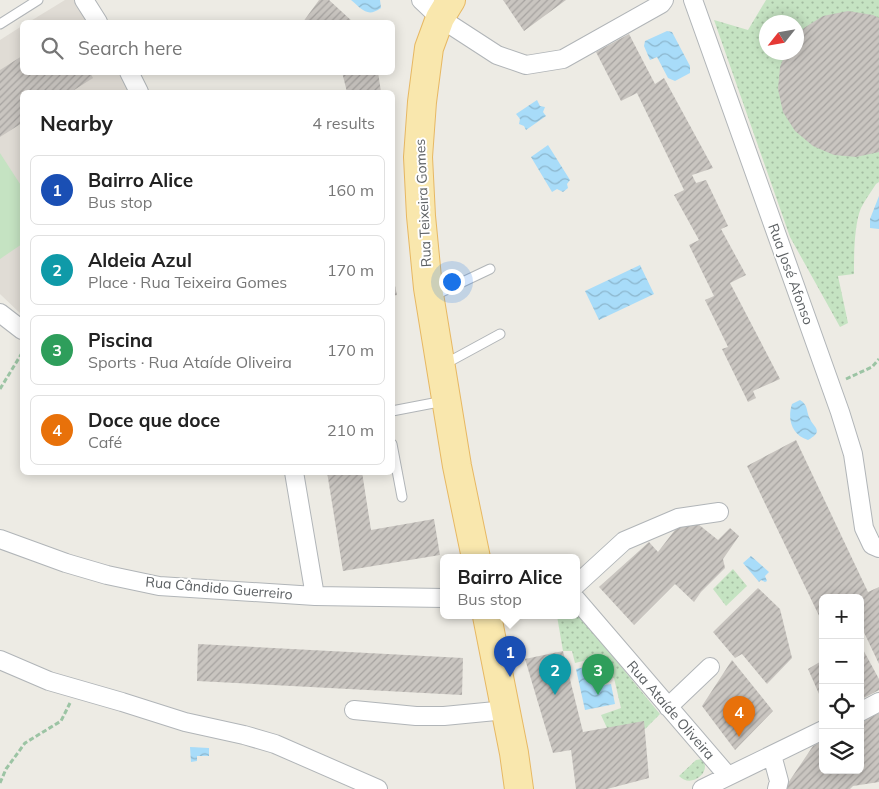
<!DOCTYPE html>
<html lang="en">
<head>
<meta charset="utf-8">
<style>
	body { margin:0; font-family:Mulish,sans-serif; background:#f2f2f2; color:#222 }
	.controls { position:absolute; right:15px; bottom:15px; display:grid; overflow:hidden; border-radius:8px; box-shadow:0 2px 12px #0003 }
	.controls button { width:45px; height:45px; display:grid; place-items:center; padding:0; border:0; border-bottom:1px solid #e0e0e0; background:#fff; color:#222; font:25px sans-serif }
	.compass { position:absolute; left:759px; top:15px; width:45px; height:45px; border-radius:50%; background:#fff; box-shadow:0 2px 12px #0003; rotate:239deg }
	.you { position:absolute; left:451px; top:281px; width:18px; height:18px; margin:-12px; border:4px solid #fff; border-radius:50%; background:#1a73e8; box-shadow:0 0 0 8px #1a73e833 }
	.badge { display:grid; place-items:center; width:32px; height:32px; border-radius:50%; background:#0b8043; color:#fff; font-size:16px; font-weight:700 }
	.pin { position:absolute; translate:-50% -41px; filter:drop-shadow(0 1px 2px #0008) }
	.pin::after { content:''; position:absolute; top:26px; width:18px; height:15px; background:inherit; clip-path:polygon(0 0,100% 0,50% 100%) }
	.popup { position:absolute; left:440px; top:554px; width:140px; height:65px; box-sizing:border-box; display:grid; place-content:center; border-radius:8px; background:#fff; filter:drop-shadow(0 1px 4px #0005); font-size:16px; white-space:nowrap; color:#767676 }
	.popup b { font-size:19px; color:#222 }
	.popup::after { content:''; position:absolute; left:50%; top:100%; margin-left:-10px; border:10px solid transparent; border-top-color:#fff }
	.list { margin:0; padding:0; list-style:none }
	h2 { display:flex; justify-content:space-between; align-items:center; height:65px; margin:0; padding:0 20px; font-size:21px }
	h2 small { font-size:16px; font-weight:400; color:#767676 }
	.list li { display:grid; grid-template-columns:32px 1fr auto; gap:15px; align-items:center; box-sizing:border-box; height:70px; margin:0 10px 10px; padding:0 10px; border:1px solid #e0e0e0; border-radius:8px }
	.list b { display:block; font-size:19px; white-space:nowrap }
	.list p { margin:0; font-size:16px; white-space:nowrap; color:#767676 }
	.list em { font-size:16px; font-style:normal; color:#767676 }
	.icon { flex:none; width:28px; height:28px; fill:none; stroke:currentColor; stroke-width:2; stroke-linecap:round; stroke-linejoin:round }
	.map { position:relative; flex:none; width:879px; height:789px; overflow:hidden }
	.search { position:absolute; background:#fff; box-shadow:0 2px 12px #0003; left:20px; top:20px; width:375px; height:55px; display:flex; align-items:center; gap:12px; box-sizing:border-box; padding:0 18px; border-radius:8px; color:#767676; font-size:19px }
	.panel { position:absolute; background:#fff; box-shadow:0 2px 12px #0003; left:20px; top:90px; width:375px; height:385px; border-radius:8px }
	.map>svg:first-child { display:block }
	.education { fill:#e0dcd5 }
	.grass { fill:url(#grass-dots); fill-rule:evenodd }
	.pitch { fill:#c5e3c2 }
	.water { fill:url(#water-waves) }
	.building { fill:url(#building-hatch) }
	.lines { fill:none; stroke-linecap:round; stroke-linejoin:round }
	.lane-casing { stroke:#b1b5b8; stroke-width:11 }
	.street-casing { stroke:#b1b5b8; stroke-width:20 }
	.primary-casing { stroke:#e7b863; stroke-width:30 }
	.path { stroke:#9cc4a4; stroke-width:3; stroke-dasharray:5 2.5; stroke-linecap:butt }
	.lane { stroke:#fff; stroke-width:9 }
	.street { stroke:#fff; stroke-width:18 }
	.primary { stroke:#f9e7ad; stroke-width:28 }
	.labels { text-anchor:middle; stroke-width:4; stroke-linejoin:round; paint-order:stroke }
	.street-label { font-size:14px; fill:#5c6063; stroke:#fff }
</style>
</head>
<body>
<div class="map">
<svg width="879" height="789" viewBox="0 0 879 789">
	<defs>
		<pattern id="grass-dots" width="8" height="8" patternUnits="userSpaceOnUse" patternTransform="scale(1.25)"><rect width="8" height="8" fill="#c5e3c2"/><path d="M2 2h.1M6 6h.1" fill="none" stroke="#a3bba1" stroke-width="1.8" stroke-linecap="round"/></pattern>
		<pattern id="water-waves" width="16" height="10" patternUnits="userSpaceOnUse" patternTransform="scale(1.25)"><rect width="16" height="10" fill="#a8dcf9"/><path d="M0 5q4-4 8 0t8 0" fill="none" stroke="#8cb6cd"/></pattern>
		<pattern id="building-hatch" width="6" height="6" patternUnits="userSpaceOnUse" patternTransform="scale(1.25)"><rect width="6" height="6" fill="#c9c5c0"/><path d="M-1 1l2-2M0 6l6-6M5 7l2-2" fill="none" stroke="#a6a3a0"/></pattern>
	</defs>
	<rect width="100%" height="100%" fill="#edebe4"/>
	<path class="education" d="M65 0H75L88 22H29Z
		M22 26V72L119 73 130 92H22V315L0 294V40Z"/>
	<path class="grass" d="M766 0H879V182L876 184C871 192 865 200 861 208 854 225 854 256 854 274L838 276 848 323 840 327 790 237 714 20 748 30ZM766 22H796V52H766Z
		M733 569 747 586 726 606 713 589Z
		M576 612 660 714 645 729 607 728 601 715 621 708 614 678 602 679 595 658 575 663 572 651H563L557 616H576Z
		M702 759C713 772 691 789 679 776L696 760Z"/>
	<path class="pitch" d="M0 153 22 187V244L0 259Z"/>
	<path class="water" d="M351 0H380L381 8C367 18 362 9 351 0Z
		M667 31 672 32 690 66V73L675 81 668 78 657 57 650 60 644 46 645 41Z
		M537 100 540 106 545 107 543 112 546 116 526 130 524 126 519 124 520 119 516 114Z
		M548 145 570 180 567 184 568 188 563 192 557 189 552 192 531 157Z
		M879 196V229L870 228V219Z
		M640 265 654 294 599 320 585 291Z
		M800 400C808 405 806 409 809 417 813 428 825 430 808 440 792 435 787 420 792 404Z
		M751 556 769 572 765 576 767 581 765 582 761 580 759 582 743 563Z
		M594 665 597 686 611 684 615 704 585 710 576 669Z
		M190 747 209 748V756H197V761L191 762Z"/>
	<path class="building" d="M319 0H329L353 22H303Z
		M503 0H566L524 31Z
		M848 11 873 15 879 18V152L856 157 834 155 813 146 795 131 783 112 778 89 780 67 786 52H796V37L804 28 823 16Z
		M629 34 655 84 664 78 713 168 692 175 696 183 706 180 728 226 721 229 746 275 730 283 780 379 753 391 756 398 748 402 722 349 728 347 705 300 714 296 689 245 699 240 674 195 684 190 637 93 621 101 596 52Z
		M22 56V72H90L93 78 71 92H22V123L0 137V70Z
		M342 72H378L381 92H347Z
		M392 272 397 295 392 296Z
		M796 440 868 592 879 587V664L860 624V598H823V624L747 466Z
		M327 472H362L371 530 434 519 440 555 343 571Z
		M693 520 718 540 730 528 739 536 723 559 725 568 701 592 694 602 675 584 634 625 599 587 649 542 658 552 678 526Z
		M758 588 780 609 792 658 767 684 742 654 735 658 713 632Z
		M198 644 463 658 462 695 197 681Z
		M860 644 879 679V690L860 700Z
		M563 651 583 732 644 721 649 778 607 789H576L571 750 553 753 525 659Z
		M732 660 773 711 735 750 702 706Z
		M823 660V703L808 669Z
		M879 713V782L853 786 850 789H784L813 746 823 741V770H860V722Z"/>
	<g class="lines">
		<g class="lane-casing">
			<path id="lane" d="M0 24 38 0
				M433 296 490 269
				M443 365 500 334
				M392 411 444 401
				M392 444 402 497"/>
		</g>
		<g class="street-casing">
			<path id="street" d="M84 0 98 22
				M421 0 440 18 497 55 526 65 563 59 661 4 664 0
				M693 0 840 412 853 454 864 528 872 545 879 548
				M129 72 139 92
				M0 313 22 330
				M294 472 315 596
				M0 539 66 563 107 575 159 586 315 596 444 598
				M576 585 624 541 678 518 719 512
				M576 599 728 776
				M0 660 49 681 122 702 185 722 244 735 275 744 378 789
				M668 707 710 667
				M354 710 416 716H444L506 710
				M860 712 879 702
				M772 755 779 781 777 789
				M702 789 823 730"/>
		</g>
		<g class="primary-casing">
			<path id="primary" d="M451 0 440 18 429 48 422 102 418 157 421 216 428 288 457 466 476 558
				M487 616 514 753 519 789"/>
		</g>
		<path class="path" d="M846 379 872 367 879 359
			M0 389 22 353
			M0 783 6 769 25 743 61 721 70 703"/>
		<use href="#lane" class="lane"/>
		<use href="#street" class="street"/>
		<use href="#primary" class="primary"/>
	</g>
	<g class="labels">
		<g class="street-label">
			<text transform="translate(423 203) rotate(-93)" y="5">Rua Teixeira Gomes</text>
			<text transform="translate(791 274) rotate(70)" y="5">Rua José Afonso</text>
			<text transform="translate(219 588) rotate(5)" y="5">Rua Cândido Guerreiro</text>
			<text transform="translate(671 710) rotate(49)" y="5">Rua Ataíde Oliveira</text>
		</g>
	</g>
</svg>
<div class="controls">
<button>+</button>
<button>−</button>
<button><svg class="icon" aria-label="locate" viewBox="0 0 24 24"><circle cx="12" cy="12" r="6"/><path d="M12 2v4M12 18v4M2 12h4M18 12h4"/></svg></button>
<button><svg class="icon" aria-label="layers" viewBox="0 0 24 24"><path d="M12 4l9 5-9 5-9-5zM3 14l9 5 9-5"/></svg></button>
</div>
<svg class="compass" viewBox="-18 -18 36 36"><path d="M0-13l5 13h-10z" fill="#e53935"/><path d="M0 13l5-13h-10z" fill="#767676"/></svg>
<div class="you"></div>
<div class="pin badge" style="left:510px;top:677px;background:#1a4fb4">1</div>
<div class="popup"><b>Bairro Alice</b>Bus stop</div>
<div class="pin badge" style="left:555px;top:695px;background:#0f9aa8">2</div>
<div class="pin badge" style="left:598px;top:695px;background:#2e9e5b">3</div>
<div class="pin badge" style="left:739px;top:737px;background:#e8710a">4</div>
<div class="search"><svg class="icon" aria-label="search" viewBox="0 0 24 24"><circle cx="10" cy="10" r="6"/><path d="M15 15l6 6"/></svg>Search here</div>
<section class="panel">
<h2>Nearby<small>4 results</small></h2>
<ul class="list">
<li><span class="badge" style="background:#1a4fb4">1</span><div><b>Bairro Alice</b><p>Bus stop</p></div><em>160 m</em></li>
<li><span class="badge" style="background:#0f9aa8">2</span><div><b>Aldeia Azul</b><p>Place · Rua Teixeira Gomes</p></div><em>170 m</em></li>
<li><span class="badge" style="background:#2e9e5b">3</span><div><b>Piscina</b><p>Sports · Rua Ataíde Oliveira</p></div><em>170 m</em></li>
<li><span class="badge" style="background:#e8710a">4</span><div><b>Doce que doce</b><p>Café</p></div><em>210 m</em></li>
</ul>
</section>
</div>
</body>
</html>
